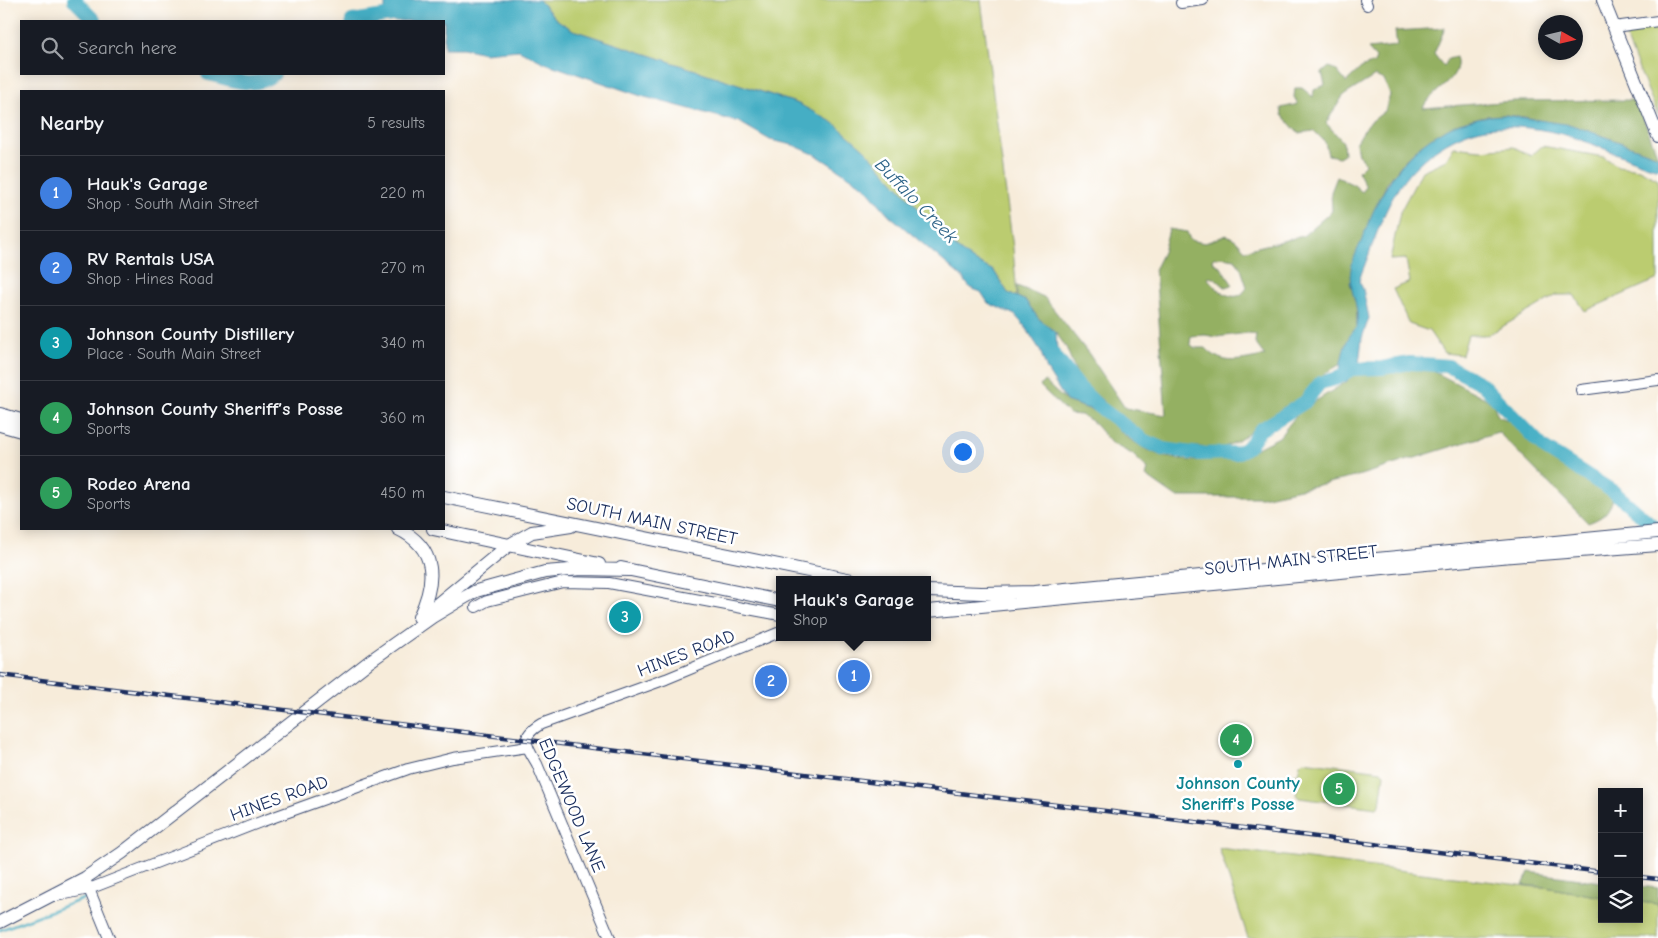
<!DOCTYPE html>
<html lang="en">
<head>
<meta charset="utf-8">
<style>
	body { margin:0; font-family:"Comic Neue",sans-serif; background:#242831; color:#f1f3f6 }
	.controls { position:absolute; right:15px; bottom:15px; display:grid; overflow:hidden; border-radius:0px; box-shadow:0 2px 12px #0003 }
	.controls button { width:45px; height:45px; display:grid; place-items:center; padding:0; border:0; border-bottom:1px solid #363941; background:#171b24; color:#f1f3f6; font:25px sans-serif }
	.compass { position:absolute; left:1538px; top:15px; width:45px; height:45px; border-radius:50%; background:#171b24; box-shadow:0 2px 12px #0003; rotate:98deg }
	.you { position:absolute; left:962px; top:451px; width:18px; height:18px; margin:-12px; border:4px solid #fff; border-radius:50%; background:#1a73e8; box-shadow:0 0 0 8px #1a73e833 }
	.badge { display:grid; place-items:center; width:32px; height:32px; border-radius:50%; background:#1f6fb2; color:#fff; font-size:16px; font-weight:700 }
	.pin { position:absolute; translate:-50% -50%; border:2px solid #fff; box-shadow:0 1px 5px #0006 }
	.popup { position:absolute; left:776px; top:576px; width:155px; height:65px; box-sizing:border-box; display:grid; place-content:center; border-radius:0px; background:#171b24; filter:drop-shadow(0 1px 4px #0005); font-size:16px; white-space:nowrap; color:#9ea1a6 }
	.popup b { font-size:19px; color:#f1f3f6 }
	.popup::after { content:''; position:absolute; left:50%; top:100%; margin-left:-10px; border:10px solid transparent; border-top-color:#171b24 }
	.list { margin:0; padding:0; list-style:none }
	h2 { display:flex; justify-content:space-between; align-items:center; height:65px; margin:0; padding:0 20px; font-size:21px }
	h2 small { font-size:16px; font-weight:400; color:#9ea1a6 }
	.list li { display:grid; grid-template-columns:32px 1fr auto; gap:15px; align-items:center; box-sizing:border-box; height:75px; padding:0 20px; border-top:1px solid #363941 }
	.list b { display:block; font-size:19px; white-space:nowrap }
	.list p { margin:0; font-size:16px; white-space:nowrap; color:#9ea1a6 }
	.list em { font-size:16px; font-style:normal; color:#9ea1a6 }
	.icon { flex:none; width:28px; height:28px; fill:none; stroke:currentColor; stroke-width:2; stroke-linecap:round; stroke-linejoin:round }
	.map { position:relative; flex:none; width:1658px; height:938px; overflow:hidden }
	.search { position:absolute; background:#171b24; box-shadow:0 2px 12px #0003; left:20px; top:20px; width:425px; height:55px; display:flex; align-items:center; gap:12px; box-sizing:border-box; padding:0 18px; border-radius:0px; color:#9ea1a6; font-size:19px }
	.panel { position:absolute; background:#171b24; box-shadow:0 2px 12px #0003; left:20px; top:90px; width:425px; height:440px; border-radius:0px }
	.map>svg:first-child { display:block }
	.green { fill:#bbcc6f; stroke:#6b7e66 }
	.forest { fill:#94b062; stroke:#587060; fill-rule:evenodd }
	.water { fill:#45aec4; stroke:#306e91 }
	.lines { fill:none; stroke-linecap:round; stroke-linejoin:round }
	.stream { stroke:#45aec4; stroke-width:2.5 }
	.river { stroke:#45aec4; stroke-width:14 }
	.minor-casing { stroke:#3c4b71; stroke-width:12 }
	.major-casing { stroke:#3c4b71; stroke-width:14 }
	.minor { stroke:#fff; stroke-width:10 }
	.major { stroke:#fff; stroke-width:12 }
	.rail-casing { stroke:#1b2f5e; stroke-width:4.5 }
	.rail { stroke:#fff; stroke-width:2.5; stroke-dasharray:8; stroke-linecap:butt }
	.culture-dot { fill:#0f9aa8; stroke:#fff; stroke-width:2 }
	.labels { text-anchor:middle; stroke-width:5; stroke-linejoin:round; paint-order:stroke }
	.street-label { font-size:18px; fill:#1b2f5e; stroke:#fff }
	.culture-label { font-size:18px; font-weight:bold; fill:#0d838f; stroke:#fff }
	.water-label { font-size:19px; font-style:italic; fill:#2c6287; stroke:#fff }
</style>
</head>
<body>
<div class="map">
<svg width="1658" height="938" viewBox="0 0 1658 938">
	<rect width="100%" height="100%" fill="#fff"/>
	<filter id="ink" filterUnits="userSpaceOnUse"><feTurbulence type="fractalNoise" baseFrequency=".02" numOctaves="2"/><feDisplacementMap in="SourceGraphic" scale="10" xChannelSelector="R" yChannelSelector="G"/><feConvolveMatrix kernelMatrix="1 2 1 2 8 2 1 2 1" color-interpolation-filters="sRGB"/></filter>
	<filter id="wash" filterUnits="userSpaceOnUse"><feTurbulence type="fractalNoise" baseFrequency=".0096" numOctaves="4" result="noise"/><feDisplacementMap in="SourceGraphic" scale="20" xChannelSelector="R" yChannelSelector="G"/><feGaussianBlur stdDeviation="1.12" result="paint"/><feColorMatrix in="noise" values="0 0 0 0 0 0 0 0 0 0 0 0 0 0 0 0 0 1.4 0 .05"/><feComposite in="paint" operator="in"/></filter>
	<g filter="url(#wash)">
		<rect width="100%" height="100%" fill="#f7ecda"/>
		<path class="green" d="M539 0H981L1013 248 1017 297 1008 293 994 271 972 260 949 242 865 150 799 104 573 30 556 19Z
			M1658 26V115L1624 33 1626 30Z
			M1542 146 1604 157 1618 166 1639 169 1658 179V279L1585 311 1574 295H1557L1488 335H1468L1462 355 1444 353 1429 331 1409 324 1393 289 1410 282 1406 259 1390 260 1400 212 1422 171 1446 160 1454 147 1480 150 1514 147 1531 156Z
			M1303 761 1381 771 1384 774 1380 805 1377 808 1299 798 1296 795 1298 783 1291 782 1292 774H1298L1300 764Z
			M1219 848 1535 887H1545L1602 897V919H1639V902L1658 904V938H1248Z"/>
		<path class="forest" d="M1445 28 1434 54 1444 67 1448 59 1456 57C1464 79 1430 91 1423 108L1514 101 1636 100 1658 156 1600 135 1525 117 1505 115 1485 116 1459 123 1421 145 1405 160 1387 183 1368 224 1350 283 1356 298 1357 326 1349 338 1341 364 1327 372 1312 384 1299 401 1284 407 1238 441 1222 448 1174 446 1146 436 1132 423 1120 417 1093 392 1078 377 1066 347 1056 333 1038 318 1026 301 1017 297V286L1044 297 1089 354 1125 408 1166 415 1155 268 1163 252 1169 229 1187 232 1190 240 1205 243 1227 235 1236 240 1245 250 1303 236 1332 211 1331 192 1337 177 1354 185 1362 192 1366 187 1358 171 1366 163 1358 155 1356 143 1368 124 1385 111 1390 95 1384 80 1375 76 1343 96 1326 123 1343 142 1344 154 1339 157 1328 155 1325 142 1314 131 1298 133 1282 115 1281 108 1298 104 1294 97 1295 88H1302L1313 97 1314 90 1325 85 1322 73 1329 67 1336 70 1346 82 1361 68 1374 63 1376 58 1368 49 1397 46 1395 31ZM1222 257 1235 259 1241 269 1247 287C1237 308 1215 289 1207 277L1215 278 1225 287 1233 285 1220 266 1214 263 1213 258ZM1248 333 1256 334 1255 343 1265 356C1241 359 1224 368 1206 348H1195L1190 344 1191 336 1205 335 1217 337Z
			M1427 368 1485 398 1493 404 1498 416 1510 421 1521 430 1528 441 1576 475 1591 482 1613 498C1609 513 1602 518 1588 523L1498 432 1351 478 1262 497H1176L1146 476 1148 469 1132 454 1111 443 1092 421 1081 415 1069 414 1040 386 1044 381 1066 401 1098 412 1128 438 1147 450 1165 457 1192 461 1245 454 1279 437 1300 411 1346 382 1350 374Z
			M1529 872 1602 882V897L1545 887 1523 885Z
			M1639 886 1658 888V904L1639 902Z"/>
		<path class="water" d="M385 0H539L556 19 573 30 799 104 834 123 865 150 949 242 972 260 994 271 1008 293 1026 301 1038 318 1056 333C1057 381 1072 375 1103 401L1098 412 1066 401 1047 370 1040 350 1026 328 1015 315 988 303 981 292 970 288 963 278 889 215 864 186 816 155 793 145 770 140 739 122 641 96 545 63 519 50 484 53 463 48H444V21H385Z
			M1505 115 1572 125 1658 156V169C1628 160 1599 145 1569 136 1545 129 1511 124 1486 128 1451 134 1414 161 1396 192 1381 217 1373 245 1362 272L1359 281 1363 289 1369 318 1362 338 1359 364 1346 382 1340 377C1339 366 1344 346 1349 337 1352 332 1357 329 1357 324 1360 304 1347 288 1351 269 1353 258 1359 247 1363 237 1387 170 1428 117 1505 115Z"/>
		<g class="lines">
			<path class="stream" d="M0 930 86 898"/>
			<path class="river" d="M74 0 95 21
				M352 21 404 13
				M208 74C231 79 253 91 274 74
				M1047 346 1080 388 1098 406 1145 441 1163 449 1200 454 1236 453 1243 450 1249 446 1260 430 1305 402 1320 383 1335 379 1352 369 1382 368 1410 363 1448 366 1482 384 1544 448 1614 492 1658 530"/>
		</g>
	</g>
	<g filter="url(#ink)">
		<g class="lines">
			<g class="minor-casing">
				<path id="minor" d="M1365 0 1367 5
					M1181 3 1203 0
					M1614 27 1658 21
					M1581 390 1658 380
					M476 607 487 601 563 582 609 583 780 615
					M87 884 109 938
					M56 896 89 889 263 821 408 769 453 758 528 747
					M610 938 537 764C526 745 519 737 541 724L666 679 780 632"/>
			</g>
			<g class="major-casing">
				<path id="major" d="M1603 0 1658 136
					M0 414 21 420
					M0 425 21 431
					M444 497 852 580
					M398 529C438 548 436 582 419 617
					M433 529 599 564
					M621 568 780 601
					M928 591 981 593 1034 592 1658 532
					M429 611 509 545 532 532 571 526
					M928 611 1500 557 1658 545
					M0 922 85 878 122 853 370 661 432 617 462 599 476 591 545 572 582 569 629 570"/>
			</g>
			<use href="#minor" class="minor"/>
			<use href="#major" class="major"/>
			<g class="rail-casing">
				<path id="rail" d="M0 675 1602 872
					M1639 877 1658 879"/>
			</g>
			<use href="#rail" class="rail"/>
		</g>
	</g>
	<circle class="culture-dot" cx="1238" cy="764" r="5"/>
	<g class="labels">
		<g class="street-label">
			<text transform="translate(652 521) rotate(12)" y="6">SOUTH MAIN STREET</text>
			<text transform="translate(1291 560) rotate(-6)" y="6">SOUTH MAIN STREET</text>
			<text transform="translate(686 653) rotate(-21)" y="6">HINES ROAD</text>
			<text transform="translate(279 798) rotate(-20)" y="6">HINES ROAD</text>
			<text transform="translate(572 805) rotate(67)" y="6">EDGEWOOD LANE</text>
		</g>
		<g class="culture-label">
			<text x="1238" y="789">Johnson County<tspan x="1238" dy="21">Sheriff's Posse</tspan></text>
		</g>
		<g class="water-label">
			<text transform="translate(917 200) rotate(46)" y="7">Buffalo Creek</text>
		</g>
	</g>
</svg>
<div class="controls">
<button>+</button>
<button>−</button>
<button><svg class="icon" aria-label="layers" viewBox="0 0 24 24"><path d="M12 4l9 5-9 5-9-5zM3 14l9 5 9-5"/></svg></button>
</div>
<svg class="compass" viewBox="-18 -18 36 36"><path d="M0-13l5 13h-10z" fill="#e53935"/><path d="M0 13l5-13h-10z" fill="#9ea1a6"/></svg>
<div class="you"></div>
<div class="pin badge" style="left:854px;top:676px;background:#3f7fe0">1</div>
<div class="popup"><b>Hauk's Garage</b>Shop</div>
<div class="pin badge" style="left:771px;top:681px;background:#3f7fe0">2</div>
<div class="pin badge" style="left:625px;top:617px;background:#0f9aa8">3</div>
<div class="pin badge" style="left:1236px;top:740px;background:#2e9e5b">4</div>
<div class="pin badge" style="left:1339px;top:789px;background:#2e9e5b">5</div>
<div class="search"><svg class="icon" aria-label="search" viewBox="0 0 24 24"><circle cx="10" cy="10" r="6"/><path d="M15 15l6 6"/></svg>Search here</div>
<section class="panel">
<h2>Nearby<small>5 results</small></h2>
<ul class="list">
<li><span class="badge" style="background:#3f7fe0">1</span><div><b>Hauk's Garage</b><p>Shop · South Main Street</p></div><em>220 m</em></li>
<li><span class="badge" style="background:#3f7fe0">2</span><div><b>RV Rentals USA</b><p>Shop · Hines Road</p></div><em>270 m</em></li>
<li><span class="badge" style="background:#0f9aa8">3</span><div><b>Johnson County Distillery</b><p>Place · South Main Street</p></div><em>340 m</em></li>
<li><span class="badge" style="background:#2e9e5b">4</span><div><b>Johnson County Sheriff’s Posse</b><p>Sports</p></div><em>360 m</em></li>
<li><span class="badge" style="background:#2e9e5b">5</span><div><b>Rodeo Arena</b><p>Sports</p></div><em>450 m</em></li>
</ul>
</section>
</div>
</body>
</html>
